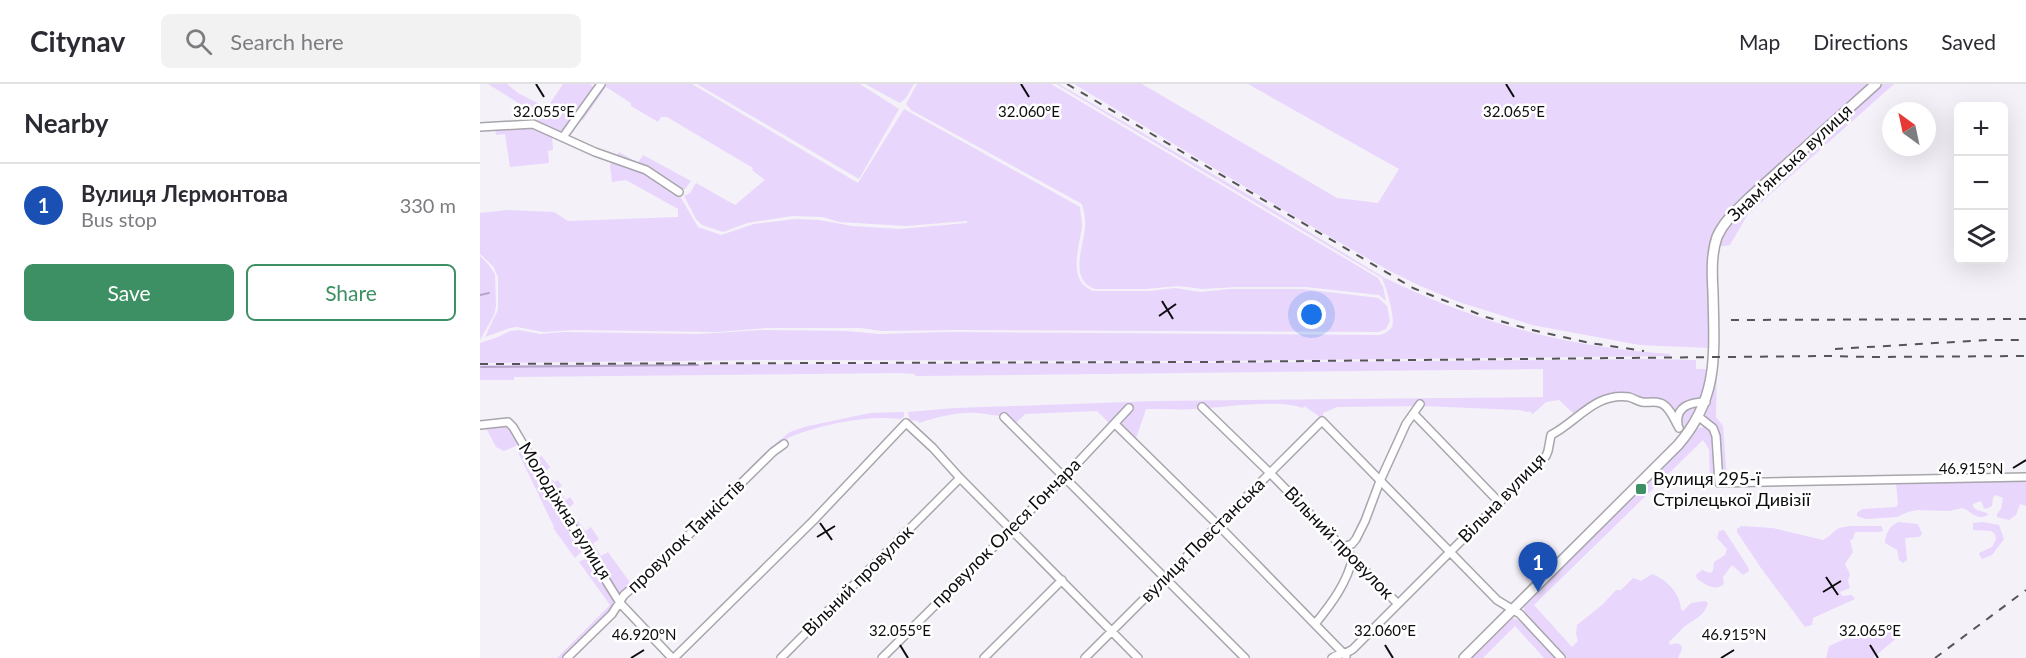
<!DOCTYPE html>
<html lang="en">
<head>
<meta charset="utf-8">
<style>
	body { margin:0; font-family:Lato,sans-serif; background:#f2f2f3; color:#2b2b33 }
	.controls { position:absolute; right:18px; top:18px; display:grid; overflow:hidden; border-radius:9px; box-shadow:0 6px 24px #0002 }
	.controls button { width:54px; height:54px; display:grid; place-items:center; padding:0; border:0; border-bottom:2px solid #e1e1e2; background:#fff; color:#2b2b33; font:30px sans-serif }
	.compass { position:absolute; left:1402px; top:18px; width:54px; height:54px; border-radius:50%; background:#fff; box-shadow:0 6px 24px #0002; rotate:327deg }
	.you { position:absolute; left:832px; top:231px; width:21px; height:21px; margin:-15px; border:4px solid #fff; border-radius:50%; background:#1a73e8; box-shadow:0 0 0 9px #1a73e833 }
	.badge { display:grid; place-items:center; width:39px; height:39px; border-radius:50%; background:#3c9063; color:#fff; font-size:20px; font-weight:700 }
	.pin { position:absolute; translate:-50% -50px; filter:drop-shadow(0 2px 3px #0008) }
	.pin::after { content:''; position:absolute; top:32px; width:21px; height:18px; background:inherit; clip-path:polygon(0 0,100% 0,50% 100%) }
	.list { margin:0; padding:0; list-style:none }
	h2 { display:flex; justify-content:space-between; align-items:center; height:78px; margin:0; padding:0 24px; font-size:26px }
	h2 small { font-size:20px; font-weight:400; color:#7c7c81 }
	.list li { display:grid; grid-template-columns:39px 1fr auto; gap:18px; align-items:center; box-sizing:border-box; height:84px; padding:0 24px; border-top:2px solid #e1e1e2 }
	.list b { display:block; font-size:22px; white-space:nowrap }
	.list p { margin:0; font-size:20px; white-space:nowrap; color:#7c7c81 }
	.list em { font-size:20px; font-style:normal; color:#7c7c81 }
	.actions { display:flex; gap:12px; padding:18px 24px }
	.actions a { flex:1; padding:14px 0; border:2px solid #3c9063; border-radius:9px; text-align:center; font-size:21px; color:#3c9063 }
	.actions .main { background:#3c9063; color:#fff }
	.icon { flex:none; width:33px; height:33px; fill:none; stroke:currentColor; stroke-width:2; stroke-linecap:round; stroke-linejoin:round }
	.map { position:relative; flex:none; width:1546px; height:574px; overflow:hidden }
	header { display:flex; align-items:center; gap:36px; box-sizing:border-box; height:84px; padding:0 30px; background:#fff; border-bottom:2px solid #e1e1e2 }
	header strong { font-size:28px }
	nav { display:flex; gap:33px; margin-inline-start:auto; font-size:21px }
	.search { width:420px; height:54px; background:#f2f2f3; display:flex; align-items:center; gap:15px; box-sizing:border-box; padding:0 21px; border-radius:9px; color:#7c7c81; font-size:22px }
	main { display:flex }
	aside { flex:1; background:#fff }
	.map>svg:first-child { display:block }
	.green { fill:#e8d6fc }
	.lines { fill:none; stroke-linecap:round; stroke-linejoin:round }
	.stream { stroke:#b8a6cb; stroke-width:2 }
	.minor-casing { stroke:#a8a5ac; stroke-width:10 }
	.tertiary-casing { stroke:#a8a5ac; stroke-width:12 }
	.minor { stroke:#fff; stroke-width:7 }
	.tertiary { stroke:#fff; stroke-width:9 }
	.rail { stroke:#565458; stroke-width:2; stroke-dasharray:8 8; stroke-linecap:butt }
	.ticks { fill:none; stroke:#0d0c0e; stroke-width:2 }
	.poi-dot { fill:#3c9063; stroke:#fff; stroke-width:2 }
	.labels { text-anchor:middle; stroke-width:5; stroke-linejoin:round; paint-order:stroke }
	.street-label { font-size:18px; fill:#0d0c0e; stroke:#fff }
	.poi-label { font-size:18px; fill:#0d0c0e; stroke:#fff; text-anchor:start }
	.ticks-label { font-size:15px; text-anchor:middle; fill:#0d0c0e; stroke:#fff; stroke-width:5; stroke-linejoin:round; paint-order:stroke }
</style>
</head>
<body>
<header>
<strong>Citynav</strong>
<div class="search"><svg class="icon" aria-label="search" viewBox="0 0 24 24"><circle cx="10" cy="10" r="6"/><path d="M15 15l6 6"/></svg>Search here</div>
<nav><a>Map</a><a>Directions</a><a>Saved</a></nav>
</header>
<main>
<aside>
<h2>Nearby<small></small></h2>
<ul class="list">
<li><span class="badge" style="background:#1a4fb4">1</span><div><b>Вулиця Лєрмонтова</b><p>Bus stop</p></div><em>330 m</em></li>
</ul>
<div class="actions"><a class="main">Save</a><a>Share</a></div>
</aside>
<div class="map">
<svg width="1546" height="574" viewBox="0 0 1546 574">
	<rect width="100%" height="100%" fill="#f5f1f9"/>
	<path class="green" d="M8 0H27L38 9 67 24 83 0H110L115 4 84 46 79 48 54 39 59 32Z
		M124 0H212L378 99 424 25 600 123C600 129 602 135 602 142 600 162 586 197 613 207H670L695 204 721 208 750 205H823L898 214 907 222 910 237 906 245 898 248 479 246 402 247 381 244H286L237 248 93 246 64 248 37 243 30 244 5 253 18 226V193L13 182 0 170V129L28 126 74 128 88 137 198 133V125L146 96 132 98 130 81 133 76 164 88 197 107 218 143 241 151 274 140 316 135 339 136 372 142 420 145 487 139V137L426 142 359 138 343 133 312 132 267 139 243 148 222 141 216 135 204 112 210 109 216 99 255 121 285 96 272 86 273 84 187 33H181L178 38 151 22V19L126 3 103 36 99 33Z
		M217 0H380L419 25 379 95Z
		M385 0H434L426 14 420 19Z
		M437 0H571L898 194 903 203 906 217 899 211 826 203H756L722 205 699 202 665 205H615C589 196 603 164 605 144 606 136 604 127 602 120L431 26 426 20Z
		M576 0H579L772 113 903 193C996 239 1087 263 1190 270V272L727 277 287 276 0 279V259L18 253 30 247 39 246 60 250 83 248 218 250 282 246 366 247 399 250 465 248 900 251C904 250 909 247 912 243 916 234 906 203 902 194Z
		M594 0H662L857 114 898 119 919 85 768 0H1391L1249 130 1229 189V264L1160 261 1052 241 979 218 938 201 908 186 817 134Z
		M1400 0H1414L1268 130 1250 161 1238 163 1240 155 1254 133Z
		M49 42 72 51 73 66 68 67 69 79 30 83 25 50 16 51 15 44Z
		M139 68 158 79 163 71 211 97 205 105H198L137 72Z
		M0 172 8 180 15 190 16 222 14 231 0 256Z
		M1172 275 1216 276V285H1228C1225 310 1220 325 1205 345H1202L1187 320 1134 313 1095 331 1079 316 1066 318 1053 330 1049 327 1048 328 1038 326 942 322 857 323 843 329V335L824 322 823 324C797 315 747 323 719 325 701 326 684 325 666 325L655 357 631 341 617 327 545 330 534 341 529 335 531 332C519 333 509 330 497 329 477 328 458 333 439 339L438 337 430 336 428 328 475 324 676 317 1063 313V285L439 292H435V290L419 289 34 293V296H0V281L727 279Z
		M1237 277 1236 333 1243 342 1247 397 1240 392 1239 352 1227 336 1225 329 1230 318Z
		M424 328V333L420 335C386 331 343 340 310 353L303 358 144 509 139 508 136 505 89 432 58 377 61 371 70 383 66 387 74 398 78 396 82 402 78 405 86 416 90 413 94 419 89 424 105 447 111 443 119 455 113 460 121 472 128 468 151 500 291 363 310 348 324 343 390 329Z
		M22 340 30 342 38 358 36 362 24 367 16 363 6 344Z
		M1226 343 1234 353 1235 402H1230L1229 365 1223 356 1054 521 1092 563 1098 557 1096 550 1097 541 1122 521 1136 506H1141L1153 494 1161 497 1172 490C1187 496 1200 509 1201 525L1203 527 1211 519 1225 517 1228 519C1224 533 1214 535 1204 543 1199 548 1194 553 1189 558L1190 561 1197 559 1201 561 1202 565 1198 574H1086L1045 528 1043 521 1217 344Z
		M41 363 102 461 101 468 95 474 73 444 74 443 37 366Z
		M1546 394V422L1540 420 1536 431 1529 436 1517 433V430L1521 425 1523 414 1516 411 1513 413 1512 422 1506 425 1504 424 1501 417 1493 420V423L1497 426 1507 429 1508 431C1495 437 1492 427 1482 424L1469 427 1437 426 1428 428 1417 433 1386 435 1377 432V429L1382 425 1416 423 1418 420 1416 399 1418 397Z
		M1419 438 1438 440 1442 450 1439 453 1425 454 1427 476 1423 479 1419 476 1417 466 1405 459C1405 451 1410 440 1419 438Z
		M1502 438 1519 441 1524 455 1512 471 1502 475 1499 470V469L1512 463 1516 455 1515 450 1511 447 1493 446V439Z
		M1261 442 1293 444 1343 456C1349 453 1351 450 1356 446 1365 440 1385 443 1397 442H1401L1403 446 1400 448H1375L1373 455 1370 456 1373 468 1365 480 1370 490 1368 497 1370 504 1360 508 1362 512 1372 511 1375 515 1333 534 1332 541 1325 543 1281 484 1257 448V445Z
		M1244 446 1268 483 1269 487 1263 491 1252 481 1243 493 1244 500C1235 508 1225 500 1217 495L1216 491 1222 486 1230 489 1233 487 1234 478 1245 471 1247 465 1237 454 1239 447Z
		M108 473 137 520 85 574H77L130 521 99 478Z
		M1032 534C1046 535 1066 563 1075 574H1064L1035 542 1003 574H989Z
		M1399 540 1410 541 1419 552 1393 574H1346L1349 562Z"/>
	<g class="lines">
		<path class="stream" d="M0 211 9 209
			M1 283 218 281"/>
		<g class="minor-casing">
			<path id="minor" d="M0 43 53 40 115 68 166 86 199 108
				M83 53 121 0
				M722 323 790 389 918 520
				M935 331 1019 418
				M524 333 765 574
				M1219 333 1233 344 1236 352 1239 399 1546 393
				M635 340 742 445 866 572
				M0 341 28 338 33 343 71 408 140 519 192 574
				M1198 341C1195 322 1211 318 1226 318
				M863 463 872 460 876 455 885 437 900 397 926 340 940 320
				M835 540C852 519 867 499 873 473
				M87 574 132 530 144 511 171 488 293 368 304 360
				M194 574 333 437 426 339 453 364 480 394 658 574
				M301 574 480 394
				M402 574 589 388 649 324
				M504 574 582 496
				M605 574 842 337 1017 516 1040 530 1081 574
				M852 574C859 569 865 571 873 565L1066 372 1068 367 1071 351C1097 338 1115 308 1149 313 1153 314 1157 317 1162 318 1168 319 1174 317 1180 319 1189 321 1195 337 1199 344"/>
		</g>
		<g class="tertiary-casing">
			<path id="tertiary" d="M984 574 1198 361C1240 313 1234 268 1233 208 1232 191 1231 170 1237 153 1244 137 1257 126 1269 114L1396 0"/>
		</g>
		<use href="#minor" class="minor"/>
		<use href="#tertiary" class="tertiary"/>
		<path class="rail" d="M587 0 933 204 1006 233 1052 246 1110 259 1164 267
			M1251 236 1546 235
			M1355 265 1507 256H1546
			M0 280 727 278 1347 272 1393 273 1546 272
			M1455 574 1546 506"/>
	</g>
	<path class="ticks" d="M56 0 64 13M541 0 549 13M1026 0 1034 13M682 217 693 235M679 232 696 220M1533 384 1546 376M340 439 352 456M337 453 355 442M1346 493 1358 511M1343 508 1361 497M420 561 428 574M905 561 913 574M1390 561 1398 574M151 574 164 566M1241 574 1254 566"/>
	<rect class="poi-dot" x="1155" y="399" width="12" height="12" rx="3"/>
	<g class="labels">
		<g class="street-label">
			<text transform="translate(1310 79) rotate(-43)" y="6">Знам'янська вулиця</text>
			<text transform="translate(1022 414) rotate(-46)" y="6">Вільна вулиця</text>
			<text transform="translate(85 427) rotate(58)" y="6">Молодіжна вулиця</text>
			<text transform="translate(526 449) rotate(-45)" y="6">провулок Олеся Гончара</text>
			<text transform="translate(206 452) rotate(-44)" y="6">провулок Танкістів</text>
			<text transform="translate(723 456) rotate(-45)" y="6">вулиця Повстанська</text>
			<text transform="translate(859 459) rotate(46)" y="6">Вільний провулок</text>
			<text transform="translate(378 497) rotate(-45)" y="6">Вільний провулок</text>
		</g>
		<g class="poi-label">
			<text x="1173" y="401">Вулиця 295-ї<tspan x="1173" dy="21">Стрілецької Дивізії</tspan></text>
		</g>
	</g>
	<g class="ticks-label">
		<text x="64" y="33">32.055°E</text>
		<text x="549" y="33">32.060°E</text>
		<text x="1034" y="33">32.065°E</text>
		<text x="1491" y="390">46.915°N</text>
		<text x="420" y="552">32.055°E</text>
		<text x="905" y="552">32.060°E</text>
		<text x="1390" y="552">32.065°E</text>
		<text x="164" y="556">46.920°N</text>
		<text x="1254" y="556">46.915°N</text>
	</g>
</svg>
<div class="controls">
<button>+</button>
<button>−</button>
<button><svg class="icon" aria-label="layers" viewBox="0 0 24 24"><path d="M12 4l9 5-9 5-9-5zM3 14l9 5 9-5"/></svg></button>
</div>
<svg class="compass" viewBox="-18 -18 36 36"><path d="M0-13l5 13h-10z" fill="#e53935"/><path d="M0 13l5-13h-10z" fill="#7c7c81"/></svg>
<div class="you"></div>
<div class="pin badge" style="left:1058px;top:508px;background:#1a4fb4">1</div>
</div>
</main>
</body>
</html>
